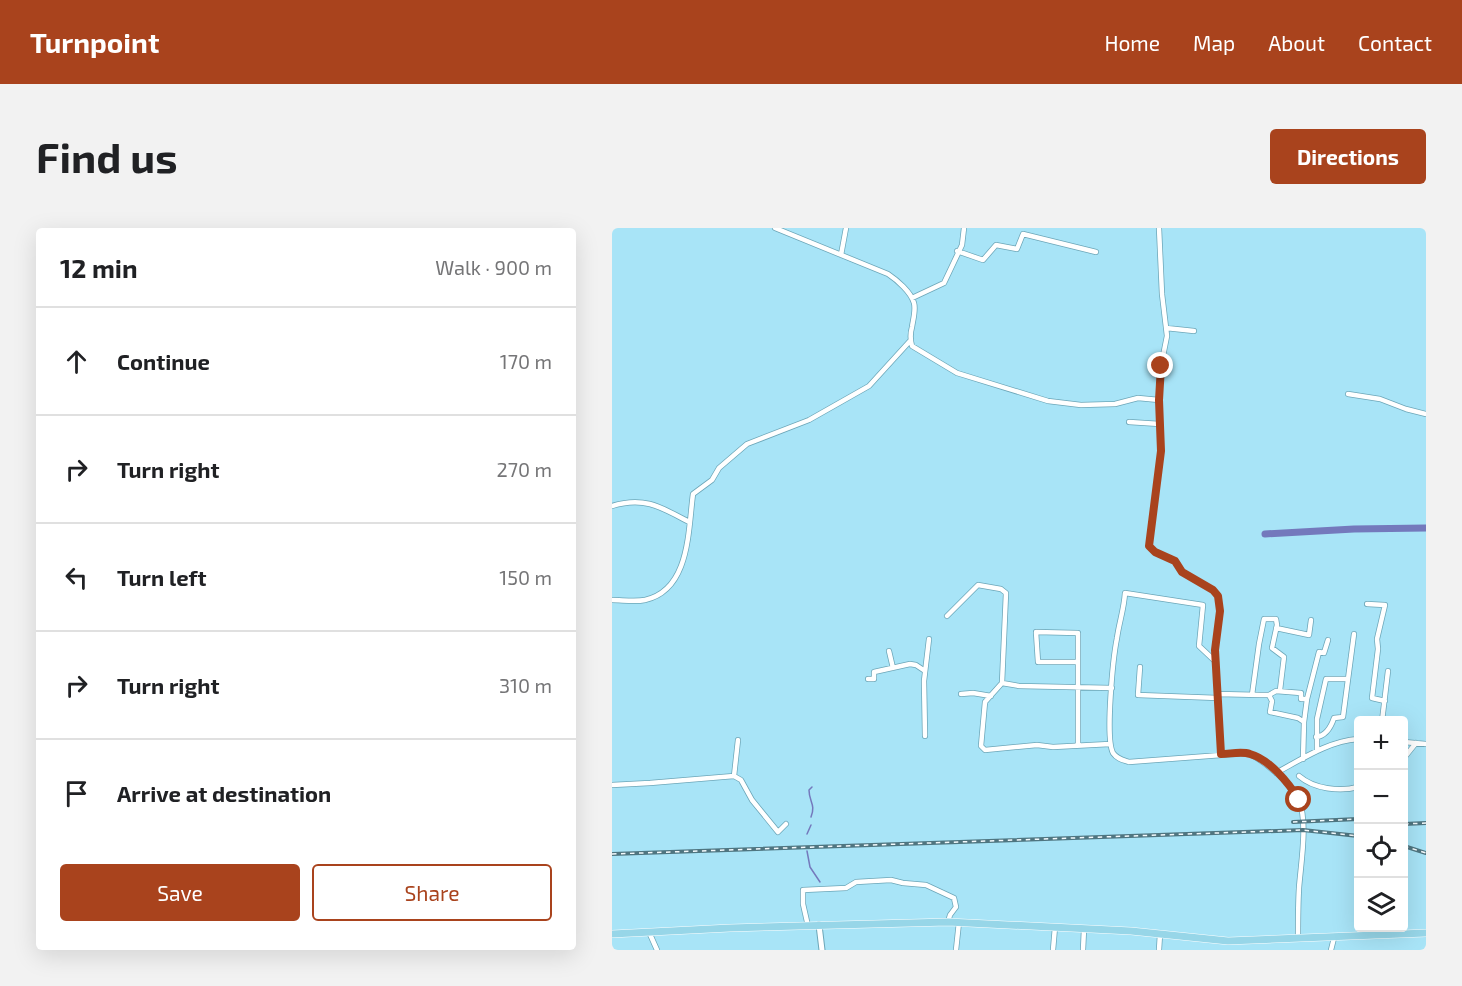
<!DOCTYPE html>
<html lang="en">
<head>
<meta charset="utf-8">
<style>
	body { margin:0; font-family:"Exo 2",sans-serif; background:#f2f2f2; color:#202124 }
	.controls { position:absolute; right:18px; bottom:18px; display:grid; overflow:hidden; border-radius:6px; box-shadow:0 6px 24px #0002 }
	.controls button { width:54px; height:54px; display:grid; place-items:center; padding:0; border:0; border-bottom:2px solid #e0e0e0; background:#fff; color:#202124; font:30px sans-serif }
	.stop { position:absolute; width:18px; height:18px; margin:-14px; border:4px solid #a9431d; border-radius:50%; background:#fff }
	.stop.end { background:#a9431d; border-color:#fff; box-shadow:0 2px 6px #0008 }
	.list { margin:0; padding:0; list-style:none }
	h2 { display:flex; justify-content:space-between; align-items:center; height:78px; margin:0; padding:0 24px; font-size:26px }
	h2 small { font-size:20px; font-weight:400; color:#757577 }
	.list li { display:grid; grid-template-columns:39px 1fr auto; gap:18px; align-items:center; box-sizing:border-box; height:108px; padding:0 24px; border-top:2px solid #e0e0e0 }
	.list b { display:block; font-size:22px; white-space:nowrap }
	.list em { font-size:20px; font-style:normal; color:#757577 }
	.actions { display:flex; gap:12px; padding:18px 24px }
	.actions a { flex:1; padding:14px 0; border:2px solid #a9431d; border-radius:6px; text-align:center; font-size:21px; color:#a9431d }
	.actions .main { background:#a9431d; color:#fff }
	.icon { flex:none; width:33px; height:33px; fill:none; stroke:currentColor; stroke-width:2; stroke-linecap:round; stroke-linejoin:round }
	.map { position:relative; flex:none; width:814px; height:722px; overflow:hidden; border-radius:6px }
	header { display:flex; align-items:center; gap:36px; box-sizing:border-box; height:84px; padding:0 30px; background:#a9431d; color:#fff }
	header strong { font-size:28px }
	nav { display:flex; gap:33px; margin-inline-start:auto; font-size:21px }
	.intro { display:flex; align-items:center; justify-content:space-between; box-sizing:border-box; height:144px; padding:0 36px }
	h1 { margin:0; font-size:42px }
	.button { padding:15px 27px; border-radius:6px; background:#a9431d; color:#fff; font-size:21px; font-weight:700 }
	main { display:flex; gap:36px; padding:0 36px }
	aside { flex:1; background:#fff; border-radius:6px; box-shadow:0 6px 24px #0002 }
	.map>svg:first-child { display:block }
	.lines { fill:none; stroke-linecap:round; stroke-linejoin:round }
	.stream { stroke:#7479bc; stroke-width:1.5 }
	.river { stroke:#7479bc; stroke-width:7 }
	.minor-casing { stroke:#6ca6b8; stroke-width:6 }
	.tertiary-casing { stroke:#6ca6b8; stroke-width:7 }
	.primary-casing { stroke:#fff; stroke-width:8 }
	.minor { stroke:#fff; stroke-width:4.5 }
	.tertiary { stroke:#fff; stroke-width:5 }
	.primary { stroke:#97d6e8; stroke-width:7 }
	.rail-casing { stroke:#4f7580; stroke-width:4 }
	.rail { stroke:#f5fbfd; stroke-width:1.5; stroke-dasharray:4.5; stroke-linecap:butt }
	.route { stroke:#a9431d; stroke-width:8 }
</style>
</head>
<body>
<header>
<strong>Turnpoint</strong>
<nav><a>Home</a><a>Map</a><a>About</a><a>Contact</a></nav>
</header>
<div class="intro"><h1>Find us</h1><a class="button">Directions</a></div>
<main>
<aside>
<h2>12 min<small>Walk · 900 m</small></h2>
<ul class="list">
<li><svg class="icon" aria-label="ahead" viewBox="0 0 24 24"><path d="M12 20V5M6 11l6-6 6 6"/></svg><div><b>Continue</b></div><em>170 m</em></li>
<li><svg class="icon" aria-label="right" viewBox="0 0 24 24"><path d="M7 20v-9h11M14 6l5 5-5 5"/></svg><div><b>Turn right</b></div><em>270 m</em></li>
<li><svg class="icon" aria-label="left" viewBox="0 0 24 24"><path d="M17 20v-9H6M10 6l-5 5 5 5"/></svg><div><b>Turn left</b></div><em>150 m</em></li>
<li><svg class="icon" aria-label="right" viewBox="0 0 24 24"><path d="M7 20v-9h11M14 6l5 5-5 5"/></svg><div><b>Turn right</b></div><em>310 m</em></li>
<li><svg class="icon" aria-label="arrive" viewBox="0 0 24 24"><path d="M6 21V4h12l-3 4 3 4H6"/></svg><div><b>Arrive at destination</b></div></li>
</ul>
<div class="actions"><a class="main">Save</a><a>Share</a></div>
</aside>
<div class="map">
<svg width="814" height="722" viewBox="0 0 814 722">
	<rect width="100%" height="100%" fill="#a8e4f7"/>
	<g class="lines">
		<path class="stream" d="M199 589C204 576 197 574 197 562L200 559
			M195 606 199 597
			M195 623 198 639 208 654"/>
		<path class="river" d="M653 306 742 301 814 300"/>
		<g class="minor-casing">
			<path id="minor" d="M163 0 276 46C285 52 299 64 302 75 304 82 301 92 300 99 298 106 298 111 300 118L345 145 436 173 469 177 503 176 526 170 547 172
				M547 0 550 66 555 108 549 138 547 172 549 223 537 318 543 324 563 333 570 344 601 362 606 368 608 383 603 422 609 526
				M345 23 371 32 384 17 405 21 411 6 484 24
				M229 27 234 0
				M300 70 332 55 350 17 352 0
				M554 100 582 103
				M736 166 768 171 794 181 814 186
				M517 194 548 196
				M0 278C32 268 49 279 77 294
				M0 372C10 372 23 374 33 372 78 362 76 303 81 266L100 252 107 240 135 216 197 192 257 158 298 113
				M755 376 773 377 765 411 766 421 760 470 773 473
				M335 388 366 357 389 361 394 365 390 455 373 474 369 518 373 522 425 517 441 519 498 516
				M664 400 697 407 699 392
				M277 423 281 440
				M465 434H426L424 404 466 405V517
				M604 434 587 418 591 377 513 365C512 381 507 395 505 410 501 430 493 510 501 525 505 531 511 532 517 534L636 525C651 532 680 556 687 572 696 595 689 634 687 660 686 677 686 694 686 711
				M528 439 526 467 606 470
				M256 451H262V444L298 436 304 437 313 443
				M390 455 407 458 500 460
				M349 466 361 465 379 468
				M606 466 648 467H657L664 463 689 465V471H695
				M640 467 647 416 652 391H664L665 397 660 420 672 429 668 462
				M657 467 660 473 658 484 686 490 692 494 695 471 707 424 712 425 716 412
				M770 493 776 443
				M313 508 312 453 317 411
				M704 509C714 508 719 499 722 490L731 489 742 406
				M792 514 814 516
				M705 523V491L714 451H735
				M792 530 804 515
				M691 531 692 494
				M664 545C690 531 717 513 746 511
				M122 548 129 552 140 572 166 604 174 596
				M687 548C702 561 728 564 746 559
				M0 557 38 555 122 548 126 512
				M196 698 191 676V662L234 660 244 654 279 652 291 655 314 657 342 670 344 679 338 687 336 694
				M37 704 45 722
				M344 722 347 694
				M441 722 443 699
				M471 722 472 701
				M547 722 548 706
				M719 722 722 710"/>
		</g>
		<g class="tertiary-casing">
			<path id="tertiary" d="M207 697 210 722"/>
		</g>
		<g class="primary-casing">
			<path id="primary" d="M0 706 118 700 336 694 519 703 616 713 814 705"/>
		</g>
		<use href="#minor" class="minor"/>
		<use href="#tertiary" class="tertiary"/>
		<use href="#primary" class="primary"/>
		<g class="rail-casing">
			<path id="rail" d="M681 594 746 591
				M792 596 814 595
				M792 618 814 625
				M0 626 691 602 746 608"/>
		</g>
		<use href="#rail" class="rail"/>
	</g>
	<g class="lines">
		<path class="route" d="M549 138 547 172 549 223 537 318 543 324 563 333 570 344 601 362 606 368 608 383 603 422 609 526C618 526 630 523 638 526 657 531 677 555 687 572"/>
	</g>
</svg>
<div class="controls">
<button>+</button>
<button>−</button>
<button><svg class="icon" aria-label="locate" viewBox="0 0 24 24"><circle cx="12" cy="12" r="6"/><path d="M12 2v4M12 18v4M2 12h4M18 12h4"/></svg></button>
<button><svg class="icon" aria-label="layers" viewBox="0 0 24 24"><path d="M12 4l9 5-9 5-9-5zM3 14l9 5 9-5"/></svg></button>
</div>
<div class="stop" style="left:687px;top:572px"></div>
<div class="stop end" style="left:549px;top:138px"></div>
</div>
</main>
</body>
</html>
